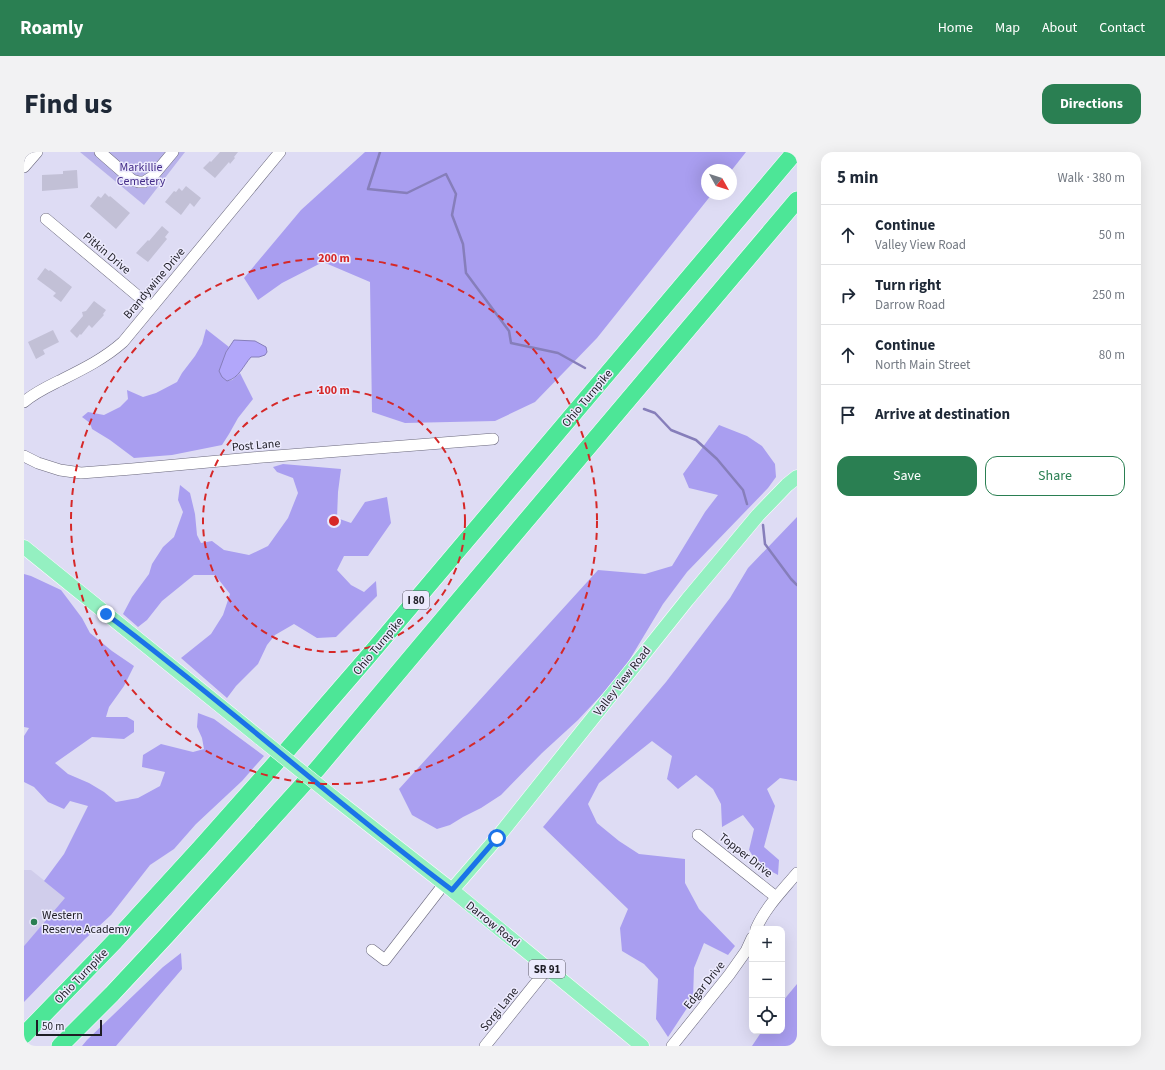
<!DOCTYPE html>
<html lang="en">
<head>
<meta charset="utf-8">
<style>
	body { margin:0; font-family:"Source Sans 3",sans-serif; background:#f2f2f3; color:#1f2937 }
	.controls { position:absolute; right:12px; bottom:12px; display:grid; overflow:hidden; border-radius:8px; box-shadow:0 4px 16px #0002 }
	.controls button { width:36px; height:36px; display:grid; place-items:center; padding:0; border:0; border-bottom:1px solid #e0e1e3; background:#fff; color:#1f2937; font:20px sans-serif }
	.compass { position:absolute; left:677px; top:12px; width:36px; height:36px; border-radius:50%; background:#fff; box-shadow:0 4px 16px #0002; rotate:129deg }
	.scale { position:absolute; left:12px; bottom:10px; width:66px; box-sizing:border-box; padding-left:4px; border:2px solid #1e1d25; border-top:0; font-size:11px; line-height:14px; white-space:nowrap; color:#1e1d25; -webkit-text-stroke:3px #eceafd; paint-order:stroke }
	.stop { position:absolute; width:12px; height:12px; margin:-9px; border:3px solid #1a73e8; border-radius:50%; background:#fff }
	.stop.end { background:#1a73e8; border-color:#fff; box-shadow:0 1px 4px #0008 }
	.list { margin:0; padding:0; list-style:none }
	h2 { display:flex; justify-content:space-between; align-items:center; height:52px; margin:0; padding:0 16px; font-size:17px }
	h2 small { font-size:13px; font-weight:400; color:#747a83 }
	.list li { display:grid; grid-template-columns:26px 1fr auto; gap:12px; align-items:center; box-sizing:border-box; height:60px; padding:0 16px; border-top:1px solid #e0e1e3 }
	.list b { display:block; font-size:15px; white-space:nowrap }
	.list p { margin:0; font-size:13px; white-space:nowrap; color:#747a83 }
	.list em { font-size:13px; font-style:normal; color:#747a83 }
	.actions { display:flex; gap:8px; padding:12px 16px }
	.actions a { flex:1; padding:9px 0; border:1px solid #2a7f52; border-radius:12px; text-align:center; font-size:14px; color:#2a7f52 }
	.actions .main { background:#2a7f52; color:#fff }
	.icon { flex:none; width:22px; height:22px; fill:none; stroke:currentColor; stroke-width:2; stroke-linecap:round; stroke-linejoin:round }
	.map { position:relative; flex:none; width:773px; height:894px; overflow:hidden; border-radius:12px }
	header { display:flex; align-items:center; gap:24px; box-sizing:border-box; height:56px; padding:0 20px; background:#2a7f52; color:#fff }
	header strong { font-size:19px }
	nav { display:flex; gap:22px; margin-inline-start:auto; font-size:14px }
	.intro { display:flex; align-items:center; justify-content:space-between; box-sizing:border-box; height:96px; padding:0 24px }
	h1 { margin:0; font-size:28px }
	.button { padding:10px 18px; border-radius:12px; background:#2a7f52; color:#fff; font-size:14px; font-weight:700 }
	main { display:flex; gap:24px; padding:0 24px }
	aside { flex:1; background:#fff; border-radius:12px; box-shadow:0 4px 16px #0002 }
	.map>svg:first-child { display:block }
	.built { fill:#d0cdeb }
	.green { fill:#b8b2ea }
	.forest { fill:#a99ef0 }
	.water { fill:#b2a7fa; stroke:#867eba }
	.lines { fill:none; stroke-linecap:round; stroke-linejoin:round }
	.stream { stroke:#867eba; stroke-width:2.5 }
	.building { fill:#c2c0d6 }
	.minor-casing { stroke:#6a687c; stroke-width:12 }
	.major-casing { stroke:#fff; stroke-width:15 }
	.highway-casing { stroke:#fff; stroke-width:18 }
	.minor { stroke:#fff; stroke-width:11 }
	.major { stroke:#94f0c1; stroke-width:14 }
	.highway { stroke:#4de697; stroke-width:17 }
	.major-bridge-casing { stroke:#fff; stroke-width:15; stroke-linecap:butt }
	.major-bridge { stroke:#94f0c1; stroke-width:14 }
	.route { stroke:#1a73e8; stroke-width:5 }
	.ring { fill:none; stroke:#d62828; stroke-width:2; stroke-dasharray:7 5 }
	.poi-dot { fill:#2a7f52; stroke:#eceafd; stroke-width:1.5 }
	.labels { text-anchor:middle; stroke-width:3; stroke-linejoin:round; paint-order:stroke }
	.shield { fill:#eceafd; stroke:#5c5a66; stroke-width:1 }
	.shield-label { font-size:11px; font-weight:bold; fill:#1e1d25 }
	.park-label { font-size:12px; fill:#442c89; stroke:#eceafd }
	.street-label { font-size:12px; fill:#1e1d25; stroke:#eceafd }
	.poi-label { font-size:12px; fill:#1e1d25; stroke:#eceafd; text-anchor:start }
	.centre { fill:#d62828; stroke:#eceafd; stroke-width:2 }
	.ring-label { font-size:12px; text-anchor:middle; font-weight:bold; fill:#d62828; stroke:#eceafd; stroke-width:3; stroke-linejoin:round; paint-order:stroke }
</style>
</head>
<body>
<header>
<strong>Roamly</strong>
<nav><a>Home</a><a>Map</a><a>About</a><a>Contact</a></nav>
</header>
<div class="intro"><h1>Find us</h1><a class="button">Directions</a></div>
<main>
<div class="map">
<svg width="773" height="894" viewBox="0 0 773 894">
	<rect width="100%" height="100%" fill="#dedcf4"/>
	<path class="built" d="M0 718H7L42 746 0 794Z"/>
	<path class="green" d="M56 0H161L120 53Z"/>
	<path class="forest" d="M341 0H722L707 19 683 18V42H688L573 186 511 250 471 269 381 271 348 260 346 130 299 110 258 131 234 148 220 126 277 58Z
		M182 177 205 195 202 200 198 224 203 229 208 228 216 221 229 247 214 266 205 282 198 293 148 303 110 306 86 288 68 277 66 271 58 265 64 260 80 263 96 255 104 247 103 238 119 245 132 241 153 230 158 221 171 204 178 192Z
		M695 273 723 284 738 294 751 312 752 325 744 336 663 420 639 452 597 522 554 568 518 601 477 643 457 656 439 665 426 673 413 677 388 663 375 637 574 418 621 422 648 414 681 360 694 343 665 336 659 322Z
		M259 312 317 317 314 340 313 366 327 371 341 350 363 345 367 371 344 404H320L313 418 327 433 340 440 352 429 353 444 312 485 293 486 270 472 251 483 243 493 234 512 212 534 203 546 157 506 187 482 199 463 206 442 191 423H170L138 449 123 468 114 475 99 462 108 445 125 422 128 412 139 395 150 385 159 360 154 348 156 333 166 341 171 362 173 383 177 391 188 389 200 398 225 403 244 394 264 366 274 341 269 326 253 320 249 315Z
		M773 365V629L756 626 743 637 751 654 740 695 755 708 754 723 734 712 725 698 730 677 719 663 698 675 697 652 689 637 672 623 654 637 643 627 648 604 628 589 575 631 564 652 573 671 595 689 615 702 661 707V731L675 757 711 794 704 803 680 791 670 816 669 847 644 885 632 867 634 827 620 812 598 799 596 776 604 757 519 675 642 530 706 446 724 416Z
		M0 422 7 424 37 438 58 466 66 481 88 499 110 514 100 534 85 555 82 565H103L110 569V580L100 587 68 585 31 611 44 622 65 631 80 640 92 650 114 646 136 634 141 620 118 615 119 603 137 592 169 600 180 597 178 586 173 575 174 561 190 567 240 604 218 629 172 672 150 697 126 713 87 763 61 787 0 850V794L41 746 20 729 40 702 64 654 46 649 40 657 24 650 10 635 0 630V584L5 576 0 575Z
		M157 801 158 817 92 894H58L63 888 139 815Z
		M773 832V894H728L738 879H758V850Z"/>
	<path class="water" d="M210 188 231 189 242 195 243 200 241 203 235 205H227C219 214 215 226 203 229L198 225 195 219 202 200Z"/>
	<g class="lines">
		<path class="stream" d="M356 0 344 37 383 41 422 22 432 42 428 63 439 92 442 121 485 179 487 191 534 201 561 216
			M620 257 631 261 647 278 672 288 693 307 719 338 723 352
			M739 373 741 392 767 427 773 433"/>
	</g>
	<path class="building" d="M196 0H214L210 5 211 6 206 12 205 10 191 26 179 16 186 9 187 10Z
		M53 18 54 36 18 39V23L39 22V19Z
		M162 34 177 46 170 55 166 51 157 63 141 50 150 39 152 40 155 36 158 39Z
		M81 41 85 45 86 44 106 61 92 77 66 54 74 44 77 46Z
		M138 74 145 80 141 85 143 87 124 110 112 101 124 88 125 89Z
		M21 116 25 119 26 118 48 135 37 150 29 144 32 141 13 127Z
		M70 149 82 158 79 162 80 163 68 176 65 173 57 183 56 182 53 186 46 179 59 164 58 160 62 159Z
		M29 178 35 190 19 198 21 202 12 207 4 190Z"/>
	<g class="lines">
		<g class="minor-casing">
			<path id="minor" d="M76 0 108 28 115 30H120L128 25 149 0
				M0 15 13 0
				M22 67 127 155
				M0 250C10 241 23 235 35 229 57 218 80 207 99 190L256 0
				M0 304 14 311 36 318 57 321 108 317 239 305 469 287
				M674 683 752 745
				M732 777C741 756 758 739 773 721
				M348 798 361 808 420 732
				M461 894 523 817
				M648 894 705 823 722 799 728 786"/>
		</g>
		<g class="major-casing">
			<path id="major" d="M0 395 236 586
				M308 644 428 738 618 894
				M428 738 473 686 663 448 734 363 763 333 773 325"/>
		</g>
		<g class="highway-casing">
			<path id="highway" d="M0 883 91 789 177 695 265 596 342 507 771 0
				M36 894 88 842 143 783 294 616 435 448 773 48"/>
		</g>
		<use href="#minor" class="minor"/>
		<use href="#major" class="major"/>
		<use href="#highway" class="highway"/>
		<g class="major-bridge-casing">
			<path id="major-bridge" d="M236 586 308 644"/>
		</g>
		<use href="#major-bridge" class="major-bridge"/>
	</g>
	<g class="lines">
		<path class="route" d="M82 462C200 550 310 650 428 738L473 686"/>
	</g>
	<g class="ring">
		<circle cx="310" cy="369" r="131"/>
		<circle cx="310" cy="369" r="263"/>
	</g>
	<circle class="poi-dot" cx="10" cy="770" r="4"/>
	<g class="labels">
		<g class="shield">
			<rect x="379" y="439" width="26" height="18" rx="3"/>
			<rect x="505" y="808" width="36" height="18" rx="3"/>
		</g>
		<g class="shield-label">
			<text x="392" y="452">I 80</text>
			<text x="523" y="821">SR 91</text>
		</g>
		<g class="park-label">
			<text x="117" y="19">Markillie<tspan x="117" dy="14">Cemetery</tspan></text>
		</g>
		<g class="street-label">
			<text transform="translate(83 101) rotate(40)" y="4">Pitkin Drive</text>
			<text transform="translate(130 131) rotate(-50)" y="4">Brandywine Drive</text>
			<text transform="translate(563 246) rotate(-50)" y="4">Ohio Turnpike</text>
			<text transform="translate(232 293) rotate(-5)" y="4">Post Lane</text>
			<text transform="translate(354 494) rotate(-50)" y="4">Ohio Turnpike</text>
			<text transform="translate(598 529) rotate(-52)" y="4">Valley View Road</text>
			<text transform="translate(722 703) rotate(38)" y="4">Topper Drive</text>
			<text transform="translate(469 772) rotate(39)" y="4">Darrow Road</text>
			<text transform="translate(57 824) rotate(-46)" y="4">Ohio Turnpike</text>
			<text transform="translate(680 833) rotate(-51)" y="4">Edgar Drive</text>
			<text transform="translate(475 857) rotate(-51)" y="4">Sorgi Lane</text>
		</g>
		<g class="poi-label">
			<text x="18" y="767">Western<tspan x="18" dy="14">Reserve Academy</tspan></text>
		</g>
	</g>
	<circle cx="310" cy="369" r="6" class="centre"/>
	<g class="ring-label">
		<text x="310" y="110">200 m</text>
		<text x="310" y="242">100 m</text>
	</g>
</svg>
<div class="controls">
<button>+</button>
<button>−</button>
<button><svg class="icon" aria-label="locate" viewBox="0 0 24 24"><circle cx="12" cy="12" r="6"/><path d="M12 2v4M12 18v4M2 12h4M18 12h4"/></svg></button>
</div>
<svg class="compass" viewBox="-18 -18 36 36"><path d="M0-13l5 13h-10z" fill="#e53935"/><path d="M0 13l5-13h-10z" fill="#747a83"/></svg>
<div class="scale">50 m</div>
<div class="stop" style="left:473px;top:686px"></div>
<div class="stop end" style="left:82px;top:462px"></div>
</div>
<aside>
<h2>5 min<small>Walk · 380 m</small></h2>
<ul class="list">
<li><svg class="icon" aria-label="ahead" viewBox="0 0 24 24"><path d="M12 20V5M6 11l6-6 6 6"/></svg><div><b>Continue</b><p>Valley View Road</p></div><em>50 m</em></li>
<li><svg class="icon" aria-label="right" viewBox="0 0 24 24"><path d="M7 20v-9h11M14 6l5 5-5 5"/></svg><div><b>Turn right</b><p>Darrow Road</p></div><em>250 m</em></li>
<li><svg class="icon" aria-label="ahead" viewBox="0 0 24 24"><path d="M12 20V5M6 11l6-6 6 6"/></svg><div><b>Continue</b><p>North Main Street</p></div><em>80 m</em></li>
<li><svg class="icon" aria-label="arrive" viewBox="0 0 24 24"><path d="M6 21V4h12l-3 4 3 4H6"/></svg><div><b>Arrive at destination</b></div></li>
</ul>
<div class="actions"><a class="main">Save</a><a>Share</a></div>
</aside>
</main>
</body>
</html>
